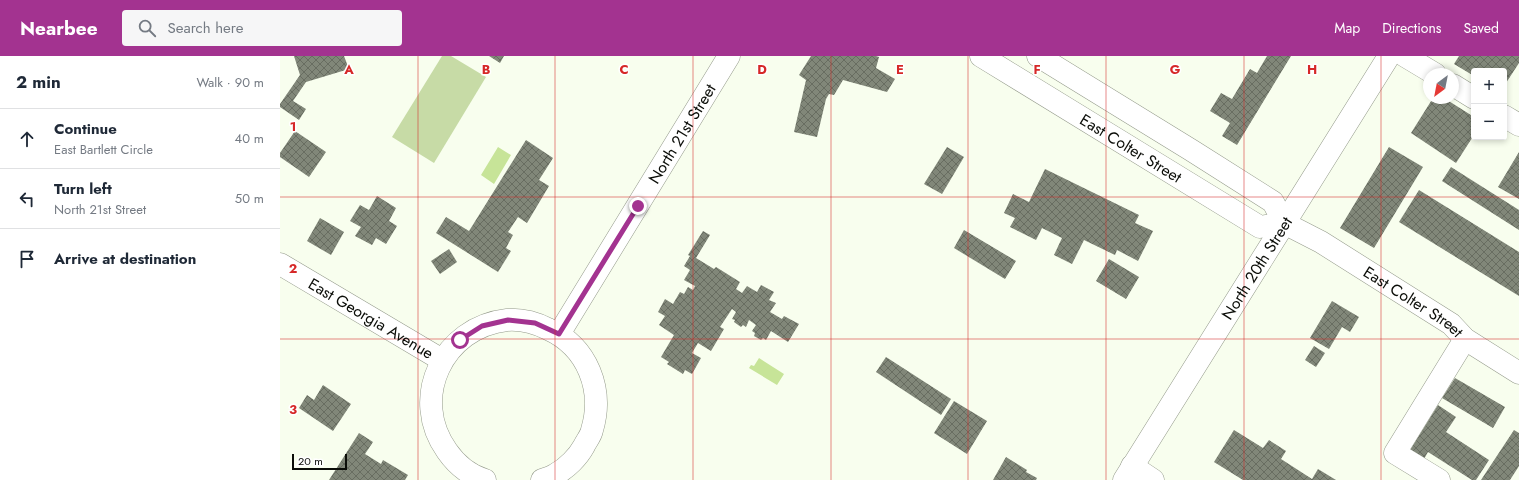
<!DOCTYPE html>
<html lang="en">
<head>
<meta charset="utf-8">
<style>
	body { margin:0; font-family:Jost,sans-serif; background:#f6f6f7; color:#1f2937 }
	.controls { position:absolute; right:12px; top:12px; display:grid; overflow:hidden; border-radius:4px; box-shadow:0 2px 6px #0003 }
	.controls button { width:36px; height:36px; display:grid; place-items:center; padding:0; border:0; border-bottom:1px solid #e0e1e3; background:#fff; color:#1f2937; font:20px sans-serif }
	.compass { position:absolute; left:1143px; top:12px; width:36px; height:36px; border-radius:50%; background:#fff; box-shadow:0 2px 6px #0003; rotate:212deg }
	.scale { position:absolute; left:12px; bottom:10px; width:55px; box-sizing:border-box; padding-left:4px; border:2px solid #0b0d08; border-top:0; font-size:11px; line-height:14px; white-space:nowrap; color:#0b0d08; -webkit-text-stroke:3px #fff; paint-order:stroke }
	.stop { position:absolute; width:12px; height:12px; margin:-9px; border:3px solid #a33390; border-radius:50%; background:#fff }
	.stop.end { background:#a33390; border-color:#fff; box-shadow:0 1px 4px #0008 }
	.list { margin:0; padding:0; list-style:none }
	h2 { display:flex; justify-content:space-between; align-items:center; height:52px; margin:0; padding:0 16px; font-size:17px }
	h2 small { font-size:13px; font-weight:400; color:#747a83 }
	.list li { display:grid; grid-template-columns:26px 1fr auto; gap:12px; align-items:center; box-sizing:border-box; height:60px; padding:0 16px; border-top:1px solid #e0e1e3 }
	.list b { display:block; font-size:15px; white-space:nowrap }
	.list p { margin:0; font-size:13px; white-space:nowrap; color:#747a83 }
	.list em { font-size:13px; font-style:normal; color:#747a83 }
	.icon { flex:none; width:22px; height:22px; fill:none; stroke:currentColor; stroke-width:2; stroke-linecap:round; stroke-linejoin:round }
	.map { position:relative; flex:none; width:1239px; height:424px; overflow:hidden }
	header { display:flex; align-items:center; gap:24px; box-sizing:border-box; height:56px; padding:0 20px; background:#a33390; color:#fff }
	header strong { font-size:19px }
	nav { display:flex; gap:22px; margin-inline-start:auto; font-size:14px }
	.search { width:280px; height:36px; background:#f6f6f7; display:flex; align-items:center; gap:10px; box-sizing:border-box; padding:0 14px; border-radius:4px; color:#747a83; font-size:15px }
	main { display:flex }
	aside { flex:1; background:#fff }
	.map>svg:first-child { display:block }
	.garden { fill:#c7dba6 }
	.water { fill:#c7e498 }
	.building { fill:url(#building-cross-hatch) }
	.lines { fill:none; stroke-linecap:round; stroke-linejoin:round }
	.minor-casing { stroke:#949a8b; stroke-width:23 }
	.minor { stroke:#fff; stroke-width:22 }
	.route { stroke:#a33390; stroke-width:5 }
	.grid { fill:none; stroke:#d62828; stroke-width:1; stroke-opacity:0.55 }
	.labels { text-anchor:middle; stroke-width:3; stroke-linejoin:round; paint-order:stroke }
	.street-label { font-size:16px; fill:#0b0d08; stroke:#fff }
	.grid-label { font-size:13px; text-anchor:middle; font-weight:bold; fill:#d62828; stroke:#fff; stroke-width:3; stroke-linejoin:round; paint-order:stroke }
</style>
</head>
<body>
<header>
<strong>Nearbee</strong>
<div class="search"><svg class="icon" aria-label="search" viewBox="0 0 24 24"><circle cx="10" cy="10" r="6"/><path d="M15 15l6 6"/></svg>Search here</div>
<nav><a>Map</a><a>Directions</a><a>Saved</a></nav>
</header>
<main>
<aside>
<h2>2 min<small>Walk · 90 m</small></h2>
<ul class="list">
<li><svg class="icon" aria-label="ahead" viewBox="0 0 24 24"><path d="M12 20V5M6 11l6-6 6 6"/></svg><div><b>Continue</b><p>East Bartlett Circle</p></div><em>40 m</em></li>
<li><svg class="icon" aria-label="left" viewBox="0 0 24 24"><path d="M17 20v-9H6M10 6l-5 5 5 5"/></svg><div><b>Turn left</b><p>North 21st Street</p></div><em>50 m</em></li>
<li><svg class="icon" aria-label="arrive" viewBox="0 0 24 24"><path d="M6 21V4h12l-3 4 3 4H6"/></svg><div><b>Arrive at destination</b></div></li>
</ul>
</aside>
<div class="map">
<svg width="1239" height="424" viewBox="0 0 1239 424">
	<defs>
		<pattern id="building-cross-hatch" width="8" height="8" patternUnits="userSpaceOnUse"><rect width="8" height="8" fill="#818779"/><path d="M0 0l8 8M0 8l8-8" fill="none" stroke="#686d61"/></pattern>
	</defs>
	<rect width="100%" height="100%" fill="#f8feee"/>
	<path class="garden" d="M162 0H171L206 21 154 107 112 81Z"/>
	<path class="water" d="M218 91 231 99 214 128 201 119Z
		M479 302 504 318 497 329 469 312 471 309 474 310Z"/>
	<path class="building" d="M14 0H64L69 13 26 26 13 45 26 53 19 64 0 51V48L20 19Z
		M209 0H224L220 7Z
		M531 0H596L599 1 596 12 615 23 607 36 563 24 554 39 549 38 546 43 537 81 514 76 526 24 519 19Z
		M987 0H1011L957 89 942 80 950 67 930 55 941 37 952 43 970 13 977 17Z
		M1179 0H1239V7L1224 30V15H1194V20L1174 8Z
		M1153 42H1164L1194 61V79L1176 107 1131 77Z
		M15 75 46 96 29 121 0 101V97Z
		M246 84 273 102 259 124 269 130 247 167 238 161 228 176 233 179 226 192 231 195 218 216 156 177 166 161 189 175Z
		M667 91 684 101 662 138 644 128Z
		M1109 91 1143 111 1094 192 1060 172Z
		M1239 96V143L1218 131Z
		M1171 111 1239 154V174L1162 125Z
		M765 113 859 159 855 167 873 175 858 205 837 194 835 199 804 184 792 208 774 199 782 182 762 172 756 184 730 171 735 162 724 157 733 138 749 146Z
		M1139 134 1239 196V240L1119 166Z
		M97 140 116 152 109 165 117 170 106 188 96 182 92 189 75 180 81 171 70 165 80 149 89 154Z
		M40 162 64 176 51 199 27 185Z
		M684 174 736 205 725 223 674 192Z
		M423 175 430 179 416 202 434 213 436 211 460 226 456 233 462 237 467 230 477 236 481 229 494 236 489 244 496 247 490 256 502 263 504 260 519 268 508 286 491 275 486 284 483 282 481 284 474 280 475 277 472 275 476 269 469 264 466 271 463 269 461 271 454 266 455 264 452 263 456 256 452 253 440 271 444 273 431 295 418 287 412 297 421 302 412 318 405 314 403 318 387 308 389 306 381 301 394 279 379 269 385 260 378 256 385 243 393 248 400 236 404 238 408 231 413 234 415 230 404 224 410 214 404 210 410 200 408 199Z
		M169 193 177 206 160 218 151 205Z
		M829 203 859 221 846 243 816 225Z
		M1052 245 1079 261 1070 276 1062 271 1049 293 1030 282Z
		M1034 290 1045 297 1036 311 1025 304Z
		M606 301 671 343 661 359 596 316Z
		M1175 322 1225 351 1213 372 1162 342Z
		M43 329 71 348 53 375 19 352 27 339 34 344Z
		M674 345 707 365 687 398 654 377Z
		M1158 349 1176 361 1166 376 1209 404 1196 424H1192L1148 396 1144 403 1130 394Z
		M954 374 983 392 989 384 1006 395 1001 403 1032 423 1038 413 1056 424H963L934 406Z
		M1234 374 1239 377V410L1230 424H1201Z
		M79 377 93 386 85 398 101 408 103 404 128 419 125 424H49Z
		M726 401 747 414 746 416 757 422 756 424H713Z"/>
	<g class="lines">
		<g class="minor-casing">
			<g id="minor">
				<path id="s1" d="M701 0 980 171 1004 167"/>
				<path id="s2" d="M758 0 911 94 993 146 1004 167 1041 186 1171 268 1185 283 1239 317"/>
				<path d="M1125 0 1155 18"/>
				<path d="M1173 29 1194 42"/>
				<path d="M1224 60 1239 69"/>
				<path id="s3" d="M0 208 162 304"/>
				<path id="s4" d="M279 278 449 0"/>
				<path d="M852 410 873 424"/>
				<path d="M205 424C189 419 176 408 167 395 129 342 163 271 227 264 241 263 256 267 268 273 308 291 324 334 312 374 311 380 306 385 304 390 298 401 287 412 276 418 272 421 267 422 262 424"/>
				<path id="s5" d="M844 424 1109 0"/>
				<path d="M1159 424 1115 397 1185 283"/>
			</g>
		</g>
		<use href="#minor" class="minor"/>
	</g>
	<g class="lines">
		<path class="route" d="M180 284 202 270 228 264 255 267 279 278 358 150"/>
	</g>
	<path class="grid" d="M138 0V424M275 0V424M413 0V424M551 0V424M688 0V424M826 0V424M964 0V424M1101 0V424M0 141H1239M0 283H1239"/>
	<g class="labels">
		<g class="street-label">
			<text dy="6" stroke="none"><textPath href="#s4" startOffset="235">North 21st Street</textPath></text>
			<text dy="6" stroke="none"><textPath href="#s1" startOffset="176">East Colter Street</textPath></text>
			<text dy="6" stroke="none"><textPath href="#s5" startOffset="250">North 20th Street</textPath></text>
			<text dy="6" stroke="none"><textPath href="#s2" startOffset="452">East Colter Street</textPath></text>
			<text dy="6" stroke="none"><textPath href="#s3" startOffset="106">East Georgia Avenue</textPath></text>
		</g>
	</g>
	<g class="grid-label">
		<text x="69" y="18">A</text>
		<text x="206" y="18">B</text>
		<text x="344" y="18">C</text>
		<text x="482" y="18">D</text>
		<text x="620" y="18">E</text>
		<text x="757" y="18">F</text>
		<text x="895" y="18">G</text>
		<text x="1032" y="18">H</text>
		<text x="13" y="75">1</text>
		<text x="13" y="217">2</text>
		<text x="13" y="358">3</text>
	</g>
</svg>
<div class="controls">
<button>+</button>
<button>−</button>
</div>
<svg class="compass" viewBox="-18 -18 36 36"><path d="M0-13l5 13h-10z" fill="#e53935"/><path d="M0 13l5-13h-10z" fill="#747a83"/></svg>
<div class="scale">20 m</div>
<div class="stop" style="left:180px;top:284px"></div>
<div class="stop end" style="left:358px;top:150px"></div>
</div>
</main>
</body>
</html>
